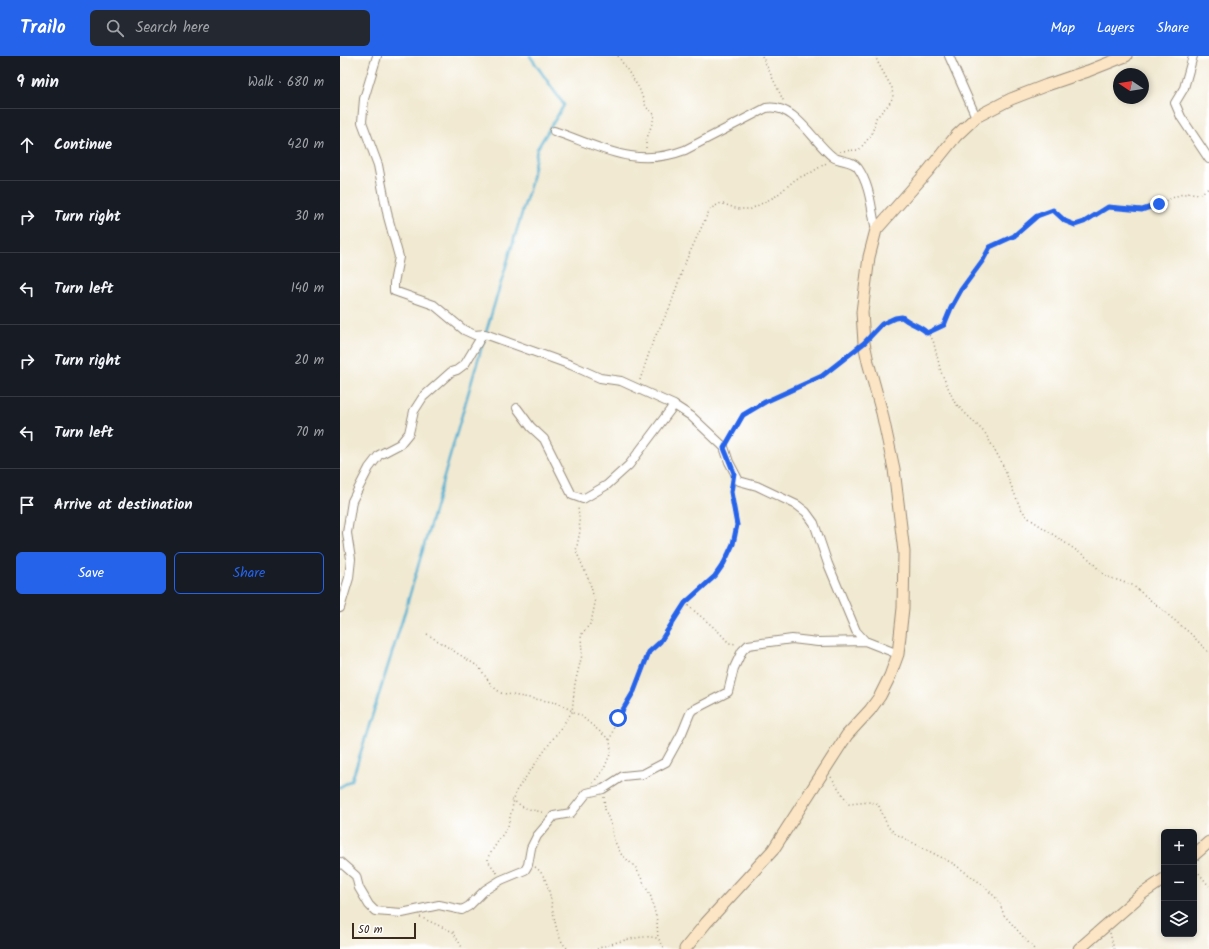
<!DOCTYPE html>
<html lang="en">
<head>
<meta charset="utf-8">
<style>
	body { margin:0; font-family:Kalam,sans-serif; background:#242831; color:#f1f3f6 }
	.controls { position:absolute; right:12px; bottom:12px; display:grid; overflow:hidden; border-radius:6px; box-shadow:0 2px 6px #0003 }
	.controls button { width:36px; height:36px; display:grid; place-items:center; padding:0; border:0; border-bottom:1px solid #363941; background:#171b24; color:#f1f3f6; font:20px sans-serif }
	.compass { position:absolute; left:773px; top:12px; width:36px; height:36px; border-radius:50%; background:#171b24; box-shadow:0 2px 6px #0003; rotate:282deg }
	.scale { position:absolute; left:12px; bottom:10px; width:64px; box-sizing:border-box; padding-left:4px; border:2px solid #3b2a1e; border-top:0; font-size:11px; line-height:14px; white-space:nowrap; color:#3b2a1e; -webkit-text-stroke:3px #fff; paint-order:stroke }
	.stop { position:absolute; width:12px; height:12px; margin:-9px; border:3px solid #2563eb; border-radius:50%; background:#fff }
	.stop.end { background:#2563eb; border-color:#fff; box-shadow:0 1px 4px #0008 }
	.list { margin:0; padding:0; list-style:none }
	h2 { display:flex; justify-content:space-between; align-items:center; height:52px; margin:0; padding:0 16px; font-size:17px }
	h2 small { font-size:13px; font-weight:400; color:#9ea1a6 }
	.list li { display:grid; grid-template-columns:26px 1fr auto; gap:12px; align-items:center; box-sizing:border-box; height:72px; padding:0 16px; border-top:1px solid #363941 }
	.list b { display:block; font-size:15px; white-space:nowrap }
	.list em { font-size:13px; font-style:normal; color:#9ea1a6 }
	.actions { display:flex; gap:8px; padding:12px 16px }
	.actions a { flex:1; padding:9px 0; border:1px solid #2563eb; border-radius:6px; text-align:center; font-size:14px; color:#2563eb }
	.actions .main { background:#2563eb; color:#fff }
	.icon { flex:none; width:22px; height:22px; fill:none; stroke:currentColor; stroke-width:2; stroke-linecap:round; stroke-linejoin:round }
	.map { position:relative; flex:none; width:869px; height:893px; overflow:hidden }
	header { display:flex; align-items:center; gap:24px; box-sizing:border-box; height:56px; padding:0 20px; background:#2563eb; color:#fff }
	header strong { font-size:19px }
	nav { display:flex; gap:22px; margin-inline-start:auto; font-size:14px }
	.search { width:280px; height:36px; background:#242831; display:flex; align-items:center; gap:10px; box-sizing:border-box; padding:0 14px; border-radius:6px; color:#9ea1a6; font-size:15px }
	main { display:flex }
	aside { flex:1; background:#171b24 }
	.map>svg:first-child { display:block }
	.lines { fill:none; stroke-linecap:round; stroke-linejoin:round }
	.stream { stroke:#52b0d1; stroke-width:2.5 }
	.street-casing { stroke:#968a78; stroke-width:10 }
	.secondary-casing { stroke:#968a78; stroke-width:13 }
	.path { stroke:#968a78; stroke-width:1.5; stroke-dasharray:1 3; stroke-linecap:butt }
	.street { stroke:#fff; stroke-width:8 }
	.secondary { stroke:#fce5c4; stroke-width:11 }
	.route { stroke:#2563eb; stroke-width:5 }
</style>
</head>
<body>
<header>
<strong>Trailo</strong>
<div class="search"><svg class="icon" aria-label="search" viewBox="0 0 24 24"><circle cx="10" cy="10" r="6"/><path d="M15 15l6 6"/></svg>Search here</div>
<nav><a>Map</a><a>Layers</a><a>Share</a></nav>
</header>
<main>
<aside>
<h2>9 min<small>Walk · 680 m</small></h2>
<ul class="list">
<li><svg class="icon" aria-label="ahead" viewBox="0 0 24 24"><path d="M12 20V5M6 11l6-6 6 6"/></svg><div><b>Continue</b></div><em>420 m</em></li>
<li><svg class="icon" aria-label="right" viewBox="0 0 24 24"><path d="M7 20v-9h11M14 6l5 5-5 5"/></svg><div><b>Turn right</b></div><em>30 m</em></li>
<li><svg class="icon" aria-label="left" viewBox="0 0 24 24"><path d="M17 20v-9H6M10 6l-5 5 5 5"/></svg><div><b>Turn left</b></div><em>140 m</em></li>
<li><svg class="icon" aria-label="right" viewBox="0 0 24 24"><path d="M7 20v-9h11M14 6l5 5-5 5"/></svg><div><b>Turn right</b></div><em>20 m</em></li>
<li><svg class="icon" aria-label="left" viewBox="0 0 24 24"><path d="M17 20v-9H6M10 6l-5 5 5 5"/></svg><div><b>Turn left</b></div><em>70 m</em></li>
<li><svg class="icon" aria-label="arrive" viewBox="0 0 24 24"><path d="M6 21V4h12l-3 4 3 4H6"/></svg><div><b>Arrive at destination</b></div></li>
</ul>
<div class="actions"><a class="main">Save</a><a>Share</a></div>
</aside>
<div class="map">
<svg width="869" height="893" viewBox="0 0 869 893">
	<rect width="100%" height="100%" fill="#fff"/>
	<filter id="ink" filterUnits="userSpaceOnUse"><feTurbulence type="fractalNoise" baseFrequency=".025" numOctaves="2"/><feDisplacementMap in="SourceGraphic" scale="8" xChannelSelector="R" yChannelSelector="G"/><feConvolveMatrix kernelMatrix="1 2 1 2 8 2 1 2 1" color-interpolation-filters="sRGB"/></filter>
	<filter id="wash" filterUnits="userSpaceOnUse"><feTurbulence type="fractalNoise" baseFrequency=".012" numOctaves="4" result="noise"/><feDisplacementMap in="SourceGraphic" scale="16" xChannelSelector="R" yChannelSelector="G"/><feGaussianBlur stdDeviation="0.9" result="paint"/><feColorMatrix in="noise" values="0 0 0 0 0 0 0 0 0 0 0 0 0 0 0 0 0 1.4 0 .05"/><feComposite in="paint" operator="in"/></filter>
	<g filter="url(#wash)">
		<rect width="100%" height="100%" fill="#f1e9d1"/>
		<g class="lines">
			<path class="stream" d="M146 276 191 127 197 93 224 49 190 0
				M0 731 12 724 63 562 144 283"/>
		</g>
	</g>
	<g filter="url(#ink)">
		<g class="lines">
			<g class="street-casing">
				<path id="street" d="M37 0 24 43 22 66 38 109 48 161 59 201 54 227V235L94 249 124 274 135 279 145 278 231 309 260 322 281 325 334 349 351 360 384 391 389 406 399 425 417 430 457 449 466 456 474 467 488 508 516 575 525 585 558 598
					M609 0 636 61
					M853 0 844 32 835 47 841 61 869 103
					M214 75C261 91 295 113 345 94L426 52C455 47 473 86 493 101 501 106 513 104 518 112 531 131 531 153 536 174
					M177 352 191 371 204 383 232 439 243 443 267 429 289 409 334 349
					M0 552 9 522 11 503 7 477 12 445 29 412 39 399 60 388 69 377 74 355 83 341 111 316 117 314 125 308 143 278
					M0 806 16 820 19 832 29 849 35 855 62 857 99 849 122 854 129 850 145 834 161 824 185 814 188 809 191 792 197 780 214 760 231 757 247 737 263 733 283 720 303 718 326 706 342 677 351 655 388 636 394 612 402 595 408 589 452 583 478 586 525 585"/>
			</g>
			<g class="secondary-casing">
				<path id="secondary" d="M854 799 869 786
					M345 893 366 867 433 794 507 679 530 654 540 640 550 620 558 598 563 552 564 496 554 413 542 357 528 306 524 287 522 256 529 201 536 174 588 115 616 80 636 61 671 43 707 29 748 15 786 0
					M739 893 802 838 824 823"/>
			</g>
			<path class="path" d="M278 0 299 32 306 51 315 59 306 85V94
				M422 0 444 46
				M500 95 519 94 532 78 536 62 549 48 553 41 552 32 537 5 536 0
				M587 277 604 269 611 252 621 234 643 204 650 191 674 180 697 160 713 154 725 165 735 169 744 166 768 151 807 153 839 139 850 137 860 138 869 132
				M533 278C541 269 549 262 562 261L567 266 584 273 593 284 601 316 615 347 645 377 661 405 680 451 687 461 749 503 765 520 792 529 797 533 851 578 869 597
				M300 324 313 285 330 251 344 209 370 153 381 147 398 153H411L436 140 456 123 472 116 488 106
				M388 385 403 359 425 346 482 320 515 294
				M345 547 377 574 389 587 397 588
				M87 578 139 611 152 630 161 637 218 647 241 660 270 684
				M491 721 509 748 530 746 538 748 548 771 556 778 614 808 643 829 658 844 664 859 694 893
				M253 727 264 713 271 696 270 684 274 671 294 635 309 596 320 586 345 547 375 520 387 502 396 478 397 469 392 448 391 429
				M264 741 265 753 271 769 274 784 281 798 296 812 311 841 317 865 318 883
				M172 744 185 752 205 757
				M195 811C217 825 208 877 228 893
				M854 811 869 830
				M157 817 148 805V801L168 770 176 735 232 656 235 627 242 599 241 579 251 567 255 547 250 527 236 495 240 475 238 451
				M80 861 113 876 123 893
				M770 877 774 893
				M257 893C268 888 308 876 318 883 321 885 323 890 325 893"/>
			<use href="#street" class="street"/>
			<use href="#secondary" class="secondary"/>
		</g>
	</g>
	<g class="lines" filter="url(#ink)">
		<path class="route" d="M278 662 294 635 309 596 320 586 345 547 375 520 384 507 393 488 397 469 391 436 394 417 384 392 403 359 425 346 482 320 524 287 542 268 555 262 562 261C570 268 581 270 587 277L604 269 611 252 621 234 643 204 650 191 674 180 697 160 713 154 725 165 735 169 744 166 768 151 802 154 819 148"/>
	</g>
</svg>
<div class="controls">
<button>+</button>
<button>−</button>
<button><svg class="icon" aria-label="layers" viewBox="0 0 24 24"><path d="M12 4l9 5-9 5-9-5zM3 14l9 5 9-5"/></svg></button>
</div>
<svg class="compass" viewBox="-18 -18 36 36"><path d="M0-13l5 13h-10z" fill="#e53935"/><path d="M0 13l5-13h-10z" fill="#9ea1a6"/></svg>
<div class="scale">50 m</div>
<div class="stop" style="left:278px;top:662px"></div>
<div class="stop end" style="left:819px;top:148px"></div>
</div>
</main>
</body>
</html>
